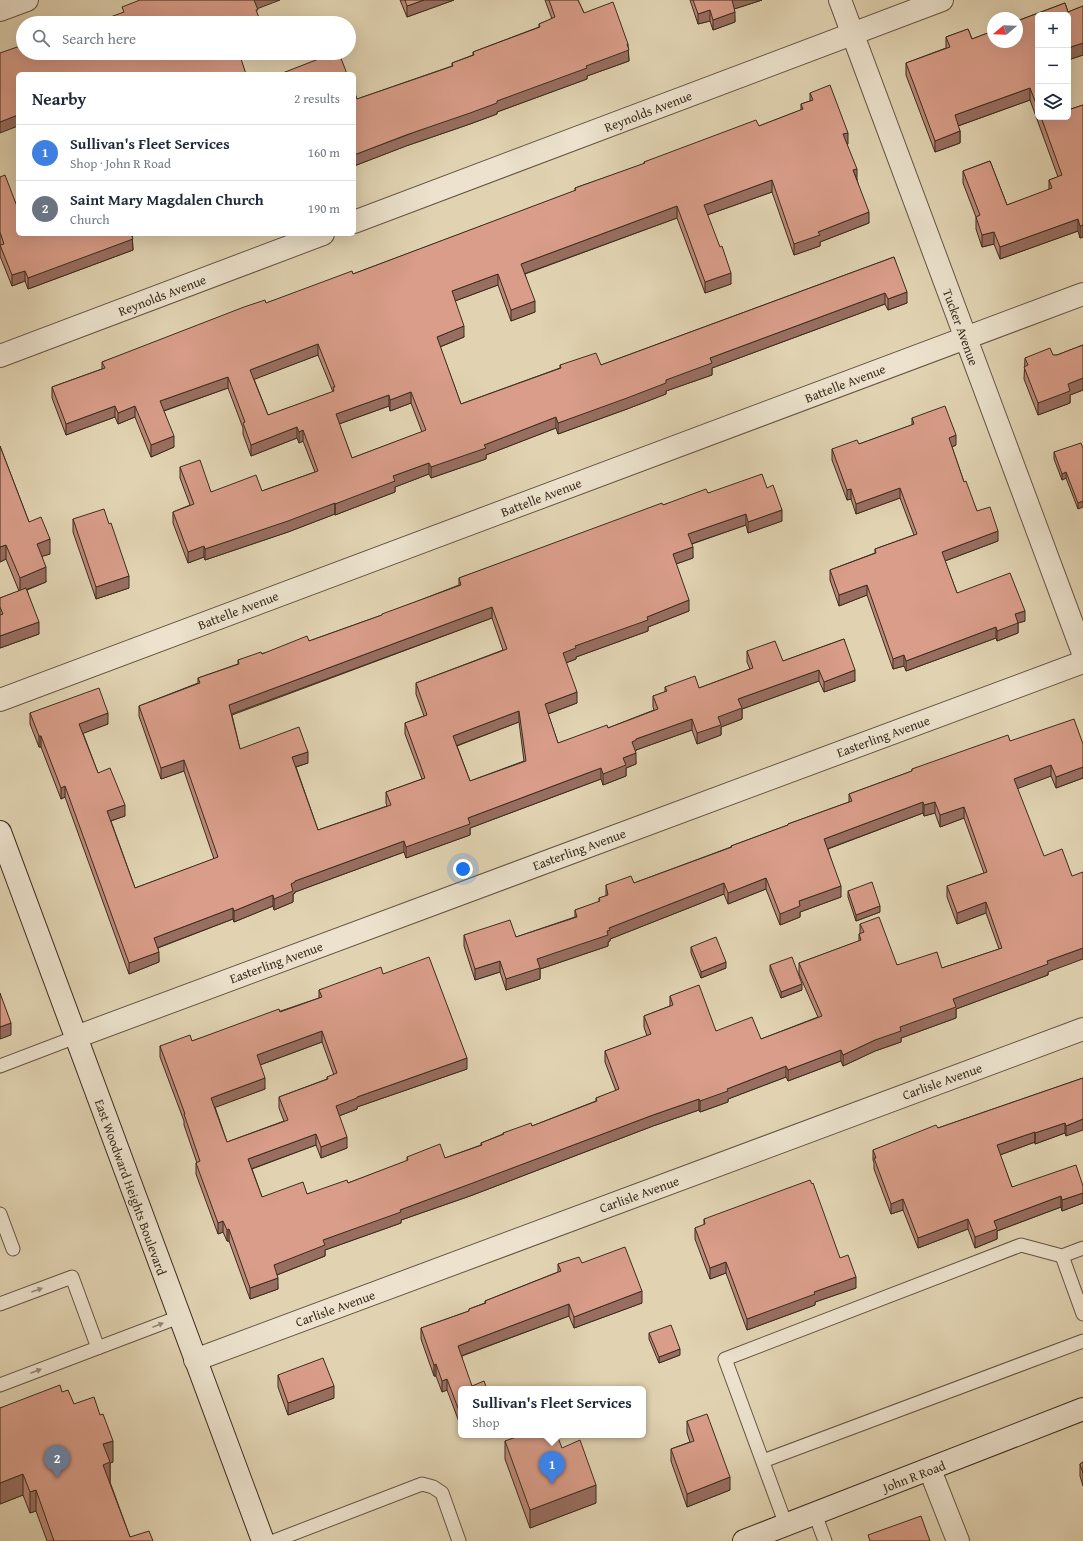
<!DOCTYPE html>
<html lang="en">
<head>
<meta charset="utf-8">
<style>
	body { margin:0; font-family:"Gentium Book Plus",serif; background:#f2f2f3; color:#1f2937 }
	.controls { position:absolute; right:12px; top:12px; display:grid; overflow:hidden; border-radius:6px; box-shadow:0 4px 16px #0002 }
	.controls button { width:36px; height:36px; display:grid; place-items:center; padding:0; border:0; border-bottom:1px solid #e0e1e3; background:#fff; color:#1f2937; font:20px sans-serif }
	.compass { position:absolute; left:987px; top:12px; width:36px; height:36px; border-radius:50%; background:#fff; box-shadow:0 4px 16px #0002; rotate:251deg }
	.you { position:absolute; left:463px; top:869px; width:14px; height:14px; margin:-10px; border:3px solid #fff; border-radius:50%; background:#1a73e8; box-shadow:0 0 0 6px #1a73e833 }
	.badge { display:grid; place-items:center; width:26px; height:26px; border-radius:50%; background:#0b8043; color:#fff; font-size:13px; font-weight:700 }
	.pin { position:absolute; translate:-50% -33px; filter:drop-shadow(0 1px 2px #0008) }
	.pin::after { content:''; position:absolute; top:21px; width:14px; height:12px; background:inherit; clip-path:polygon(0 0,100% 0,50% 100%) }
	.popup { position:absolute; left:458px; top:1386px; width:188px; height:52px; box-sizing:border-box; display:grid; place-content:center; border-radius:6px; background:#fff; filter:drop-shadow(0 1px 3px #0005); font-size:13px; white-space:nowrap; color:#747a83 }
	.popup b { font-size:15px; color:#1f2937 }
	.popup::after { content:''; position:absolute; left:50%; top:100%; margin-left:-8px; border:8px solid transparent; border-top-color:#fff }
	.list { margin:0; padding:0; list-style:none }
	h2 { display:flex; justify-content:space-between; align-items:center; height:52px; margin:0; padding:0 16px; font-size:17px }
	h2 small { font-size:13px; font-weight:400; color:#747a83 }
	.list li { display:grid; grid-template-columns:26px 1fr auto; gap:12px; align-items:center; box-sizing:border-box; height:56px; padding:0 16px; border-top:1px solid #e0e1e3 }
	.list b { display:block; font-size:15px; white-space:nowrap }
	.list p { margin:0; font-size:13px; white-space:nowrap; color:#747a83 }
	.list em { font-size:13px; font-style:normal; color:#747a83 }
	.icon { flex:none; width:22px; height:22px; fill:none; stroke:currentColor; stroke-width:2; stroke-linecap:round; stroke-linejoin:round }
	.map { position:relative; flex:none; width:1083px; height:1541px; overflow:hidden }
	.search { position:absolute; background:#fff; box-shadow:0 4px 16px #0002; left:16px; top:16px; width:340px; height:44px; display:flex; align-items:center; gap:10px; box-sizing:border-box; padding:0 14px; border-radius:22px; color:#747a83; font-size:15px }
	.panel { position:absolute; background:#fff; box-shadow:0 4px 16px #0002; left:16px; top:72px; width:340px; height:164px; border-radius:6px }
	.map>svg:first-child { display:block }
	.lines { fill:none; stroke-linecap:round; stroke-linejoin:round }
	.lane-casing { stroke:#655644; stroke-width:15 }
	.street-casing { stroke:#655644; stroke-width:24 }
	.secondary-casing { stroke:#3c2d1f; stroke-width:24 }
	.lane { stroke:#ece2cd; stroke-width:13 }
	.street { stroke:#ece2cd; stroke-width:22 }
	.secondary { stroke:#ece2cd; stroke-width:22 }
	.wall { fill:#bb8776; stroke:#3c2d1f; fill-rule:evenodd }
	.shaded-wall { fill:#986e60; stroke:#3c2d1f }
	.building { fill:#d99d89; stroke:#3c2d1f; fill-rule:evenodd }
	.oneway { fill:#948876 }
	.labels { text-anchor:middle; stroke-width:4; stroke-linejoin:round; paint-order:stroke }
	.street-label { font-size:13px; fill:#3c2d1f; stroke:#ece2cd }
</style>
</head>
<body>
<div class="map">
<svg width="1083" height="1541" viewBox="0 0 1083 1541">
	<rect width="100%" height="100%" fill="#e1d3b2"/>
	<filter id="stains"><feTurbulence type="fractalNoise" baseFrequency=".005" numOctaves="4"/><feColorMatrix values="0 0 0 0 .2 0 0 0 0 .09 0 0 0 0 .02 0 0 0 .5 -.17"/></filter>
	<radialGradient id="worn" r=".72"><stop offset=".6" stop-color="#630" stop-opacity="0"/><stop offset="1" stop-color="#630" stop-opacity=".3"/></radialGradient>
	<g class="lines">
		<g class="lane-casing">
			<path id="lane" d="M0 1066 76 1037
				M0 1214 13 1249
				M1083 1248 1062 1256 1083 1314
				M0 1304 72 1277 98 1348
				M0 1385 179 1317
				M763 1461 1083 1341
				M815 1514 825 1541
				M786 1525 725 1359 1021 1245 1062 1256
				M274 1541 422 1484 433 1487 442 1493 459 1541"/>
		</g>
		<g class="street-casing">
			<path id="street" d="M840 0 1083 653
				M0 10 27 0
				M354 222 942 0
				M0 356 323 234
				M0 700 1083 294
				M76 1037 1083 662
				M195 1360 1083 1029
				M930 1470 958 1541"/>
		</g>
		<g class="secondary-casing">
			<path id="secondary" d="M0 832 263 1541
				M744 1541 1083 1409"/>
		</g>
		<use href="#lane" class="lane"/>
		<use href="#street" class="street"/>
		<use href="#secondary" class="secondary"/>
	</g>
	<path class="wall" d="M400 0H454L407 17Z
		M545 0H578L584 13 628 48 629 61 587 76V79L497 112V114L470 124 406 146 354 166V91L357 99 452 66V63L473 55V52L539 27V24L552 19Z
		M690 0H762L734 9 735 22 713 30 710 21 698 24Z
		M1065 3 1068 12 1083 6V55L1068 60V15H1038V117H1068V110L1083 105V237L1080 238 1078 231 1000 259 994 244 982 247 976 229V217L963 183V171L990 161 1007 205 1049 190V180L1058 177 1030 100 958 126 960 131V143L935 152 906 75V63L946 48V37L968 29 972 39 993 31V42H1017V21Z
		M810 93 848 144H847L869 223 820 242V246L794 255 772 192 707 215 731 284 705 293 677 218 525 274 535 312 511 321 498 285 455 301 464 337 440 347 461 404 560 368V365H601L894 257 907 303 888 310 885 304 712 368V375L666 391V394L627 409 558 434 556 428 486 455V459L431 478 429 474 395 487V492L335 515V514L288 532 205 560 204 557 188 563 173 523V512L190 505 180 478V467L211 492 262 491 315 472 303 441 299 443 297 438 251 456 243 434V428L228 388 164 411 174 447 151 457 135 417 118 424 115 417 66 435 52 398V387L102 369V362L266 303 353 274 575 191V188L644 164V162L759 126 801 110V104L810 101ZM318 355 333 392 268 415 254 379ZM411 403 422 432 352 458 339 424 389 406 390 411Z
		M0 177 18 234H132L133 250 28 289 25 281 12 286 0 256Z
		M1083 345V390L1070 395V403L1038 415 1024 379 1025 358 1057 355Z
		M912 418 956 445 952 447 964 482 977 511 998 541 945 561 957 593 1025 621 1018 623V633L997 641 996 638 906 671 904 666 893 669 867 595 839 606 830 580V570L875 553V549L914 535 900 498 856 514 851 499 847 500 832 460V449L859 444 912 425Z
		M0 446 29 522 50 554 42 556 46 582 27 590 39 634 0 648V598L19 591 6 559 0 562Z
		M1083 448 1078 509 1066 478 1062 480 1054 459V452Z
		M767 488 782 521 748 533 746 525 692 544 693 558 676 564 689 611 648 627V631L576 657V659L566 663 577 703 548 714 558 743 608 728 654 710 653 707V696L665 692V687L699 688 750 669 747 662V651L783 661 844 639 855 681 824 692 819 681 742 709V719L721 727V735L697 744 692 730 636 750V751L635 752 636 764 626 768V776L603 785 601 779 470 828V835L406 858 404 852 295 892V893L293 894V902L274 910 273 906 234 922 233 919 158 948 159 962 129 974 65 797 61 799 41 747H39L30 724V713L108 724 83 733 98 773 125 816 111 821 135 888 214 859 184 771 161 779 139 716V706L198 683V678L238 664V660L309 641 382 615 459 585V578L663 505 708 493ZM492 618 503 650 416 683V694L424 716 405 723V734L422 779 386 792V803L387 806 318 830 296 767 308 763 240 749 232 715ZM519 722 524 761 470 781 457 746Z
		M73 519 129 588 96 599 73 532Z
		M1010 741 1083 744V778L1056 788 1051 776 1017 788 1048 972V975L956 1009V1018L901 1038V1042L875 1051 843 1066 841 1061 788 1081 786 1077 728 1099V1102L700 1112 699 1110 653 1126 470 1196 401 1220V1223L325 1250V1256L277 1275 278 1289 250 1299 229 1241H227L223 1232 218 1234 196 1174V1163H197L184 1125V1121L160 1057V1046L192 1041 319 998V990L383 974 467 1069 357 1107V1109L339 1116 347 1148 321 1158 316 1145 252 1169 262 1197 307 1194 348 1183 407 1161V1157L445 1158 481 1145V1143L503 1134V1133L532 1126 596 1101V1098L616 1091 605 1062V1051L647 1036 644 1027V1016L670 1006V996L716 1031 761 1039 818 1017 799 974V963L859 941V934L860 933V924L897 965 942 968 999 949 986 913 957 924 947 897V886L984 873 964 818 940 827 935 813 924 816 923 813 828 849 841 897 800 912V917L780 925 766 889 728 904 724 894 610 939V941L608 942V946L540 969V979L506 990 500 972 475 980 464 946V935L516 937 575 917V910L599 902V898L606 896V885L634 883 731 847V846L788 825V824L849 802V794L912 771V769ZM322 1042 334 1075 327 1077V1079L279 1097V1108L284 1121 227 1142 215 1107 265 1089 260 1065Z
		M848 891 880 912 856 921 848 897Z
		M691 947 726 968 701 978 691 953Z
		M770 965 802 990 781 998 770 971Z
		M1083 1078 1066 1136 1065 1133 1035 1144V1142L1000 1155 1012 1187 1083 1186V1203L1062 1211 1061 1207 997 1231V1239L975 1248 968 1229 918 1248 903 1210 891 1214 874 1169V1163L873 1160V1150L938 1128Z
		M704 1219 840 1258 856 1288 815 1302V1305L747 1330 726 1273 710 1279 695 1239V1228L704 1225Z
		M582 1263 642 1303 574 1328 569 1316 462 1356 461 1427 447 1390 442 1392 436 1376H434L421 1339V1328L469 1311V1309L485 1303V1301L558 1272V1264Z
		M649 1333 680 1355 659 1363 649 1339Z
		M278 1375 334 1398 288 1415 278 1387Z
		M62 1392 74 1404 113 1462 110 1463V1482L130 1537 153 1541H47L36 1511 30 1513 23 1495 0 1504V1408Z
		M687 1421 730 1490 687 1507 671 1461V1449L690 1442 687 1433Z
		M505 1441 562 1448 596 1503 530 1528 505 1459Z
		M1083 1462V1486L1080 1476V1464Z"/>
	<path class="shaded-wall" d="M254 0H280L254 10Z
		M424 0H454L407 17V6Z
		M731 0H762L731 10Z
		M710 10V21L698 24V14Z
		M735 12V22L713 30V20Z
		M260 20V23H253Z
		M1083 43V55L1068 60V48Z
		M627 44H628L629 61 587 76V79L497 112V114L470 124 406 146 354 166V155L497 101 586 66Z
		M1030 88V100L955 127V115Z
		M18 115V126L0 133V122Z
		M960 131V143L935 152V141Z
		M848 133V144L843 145V134Z
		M857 169V180L853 170Z
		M772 180V192L704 216V205Z
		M677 206V218L521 275V264Z
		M869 212V223L820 242V246L794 255V244L818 232Z
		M1078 219V231L1000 259V247Z
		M1083 225V237L1080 238V226Z
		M994 232V244L982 247V235Z
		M130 234H132L133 250 28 289V278Z
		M25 271V281L12 286V275Z
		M731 273V284L705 293V282Z
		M498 274V285L452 302V291Z
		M907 292V303L888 310V299Z
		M885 293V304L712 368V375L666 391V394L627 409 558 434V423L666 380 710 358Z
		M535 301V312L511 321V310Z
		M464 326V337L437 348V337Z
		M318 344V355L250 381V370Z
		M228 377V388L160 412V401Z
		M1083 378V390L1070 395V403L1038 415V403L1068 384Z
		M411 392V403L390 411V400Z
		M389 395V406L336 425V414Z
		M115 406V417L66 435V424Z
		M135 406V417L118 424V413Z
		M556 417V428L486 455V459L431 478V467L484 445Z
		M297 427V438L251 456V445Z
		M303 430V441L299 443V432Z
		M956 435V445L949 448V438Z
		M174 436V447L151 457V445Z
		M429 463V474L395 487V492L335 515V504L393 476Z
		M1066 472V478L1062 480V474Z
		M900 488V498L856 514V504Z
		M851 489V499L847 500V490Z
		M1083 501V507L1078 509V503Z
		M335 503V514L288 532 205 560V549Z
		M782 510V521L748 533V522Z
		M746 514V525L688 545V534Z
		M998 531V541L942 562V552Z
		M50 539V554L37 558V544Z
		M6 545V559L0 562V547Z
		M204 546V557L188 563V552Z
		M693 547V558L673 565V554Z
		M46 567V582L20 592V578Z
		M129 576V588L96 599V587Z
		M867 585V595L839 606V595Z
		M689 600V611L648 627V631L576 657V659L563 664V653L575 646 647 617Z
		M492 607V618L229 715V705Z
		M1025 611V621L1018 623V633L997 641V631L1015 614Z
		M39 622V634L0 648V636Z
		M996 627V638L906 671V661Z
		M904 655V666L893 669V659Z
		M819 670V681L742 709V719L721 727V735L697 744V733L718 717 738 699Z
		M855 670V681L824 692V682Z
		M577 692V703L545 715V704Z
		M519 711V722L453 747V736Z
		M108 713V724L79 735V724Z
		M692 719V730L636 750V751L632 753V742L636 739Z
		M39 736H41V747H39Z
		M308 752V763L292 768V757Z
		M636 753V764L626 768V776L603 785V774L623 758Z
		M184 760V771L161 779V768Z
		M1051 765V776L1014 790V779Z
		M1083 767V778L1056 788V777Z
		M601 768V779L470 828V835L406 858V847L468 818Z
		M65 786V797L61 799V788Z
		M923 802V813L824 850V839Z
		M935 802V813L924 816V805Z
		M125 805V816L107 822V811Z
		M964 807V818L940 827V815Z
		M404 841V852L295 892V893L293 894V902L274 910V899L295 881Z
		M766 878V889L728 904V893Z
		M724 883V894L610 939V941L608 942V946L540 969V979L506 990V979L537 959 607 931 609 928Z
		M841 886V897L800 912V917L780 925V914L799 901Z
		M273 895V906L234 922V911Z
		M986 902V913L957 924V913Z
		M880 906V912L856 921V915Z
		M233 908V919L154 949V938Z
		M1083 948V959L1048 972V975L956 1009V1018L901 1038V1042L875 1051 843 1066V1055L875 1040 953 999 1047 961Z
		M159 952V962L129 974V963Z
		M500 961V972L475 980V969Z
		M726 962V968L701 978V972Z
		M802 984V990L781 998V992Z
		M11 1023V1035L0 1039V1027Z
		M322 1031V1042L257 1066V1055Z
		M841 1050V1061L788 1081V1070Z
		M467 1058V1069L357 1107V1109L336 1117V1106L357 1097Z
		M786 1066V1077L728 1099V1102L700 1112V1101L727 1089Z
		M265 1078V1089L211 1109V1098Z
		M699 1099V1110L653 1126 470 1196 401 1220V1223L325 1250V1256L274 1276V1265L323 1240 400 1210 653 1115Z
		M1083 1119V1130L1066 1136V1126Z
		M1065 1123V1133L1035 1144V1133Z
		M1035 1132V1142L997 1156V1145Z
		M316 1134V1145L248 1170V1159Z
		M347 1137V1148L321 1158V1147Z
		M1083 1193V1203L1062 1211V1200Z
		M1061 1196V1207L997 1231V1239L975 1248V1237L994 1221Z
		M903 1199V1210L891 1214V1204Z
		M968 1219V1229L918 1248V1238Z
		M223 1221V1232L218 1234V1223Z
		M229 1229V1241H227V1230Z
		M726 1262V1273L710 1279V1268Z
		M856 1277V1288L815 1302V1305L747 1330V1319L814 1292Z
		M278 1278V1289L250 1299V1288Z
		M642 1291V1303L574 1328V1317Z
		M569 1304V1316L458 1357V1346Z
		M680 1349V1355L659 1363V1357Z
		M436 1364V1376H434V1365Z
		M447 1379V1390L442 1392V1381Z
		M334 1386V1398L288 1415V1403Z
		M113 1441V1462L110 1463V1483L103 1486V1444Z
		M23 1474V1495L0 1504V1483Z
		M730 1477V1490L687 1507V1494Z
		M596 1485V1503L530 1528V1510Z
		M36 1490V1511L30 1513V1492Z"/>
	<path class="building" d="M140 0H254L258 10H256L260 20 253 23H94L124 12 122 7Z
		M405 0H424L407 6Z
		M549 0H578L584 13 613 2 628 44H627L629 50 586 66 587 68 497 101V103L470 113 406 135 354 155V91L357 99 453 66 452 63 474 55 473 52 540 27 539 24 555 17Z
		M693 0H732L735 12 713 20 710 10 698 14Z
		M1065 3 1068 12 1083 6V43L1068 48V15H1038V109L1030 88 955 115 960 131 935 141 906 63 950 47 946 37 968 29 972 39 993 31V42H1017V21Z
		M23 45V53H239L246 74H18V115L0 122V53Z
		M334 53H339L347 74H280Z
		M830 85 848 133 843 134 857 169 853 170 869 212 818 232 820 235 794 244 772 180 704 205 720 247 722 246 731 273 705 282 677 206 521 264 535 301 511 310 498 274 452 291 464 326 437 337 461 404 561 368 560 365 596 353 601 365 894 257 907 292 888 299 885 293 710 358 712 363 666 380V383L627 398 558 423 556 417 484 445 486 448 431 467 429 463 393 476 395 481 335 504V503L288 521 205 549 204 546 188 552 173 512 194 504 180 467 200 460 211 492 256 475 262 491 318 471 303 430 299 432 297 427 251 445 243 423 245 422 228 377 160 401 174 436 151 445 135 406 118 413 115 406 66 424 52 387 105 368 102 362 244 307 265 300 266 303 352 271 353 274 576 190 575 188 645 163 644 162 756 120 759 126 803 109 801 104 813 100 810 93ZM318 344 335 387H333L334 391 268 415 250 370ZM411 392 426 430 352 458 336 414 389 395 390 400Z
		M1083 105V225L1080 226 1078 219 1000 247 994 232 982 235 976 217 980 215 963 171 990 161 1007 205 1052 188 1049 180 1062 175 1041 117H1068V110Z
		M5 175 18 209V234H131L133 239 28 278 25 271 12 275 0 245 4 244 0 232V177Z
		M1083 345V378L1068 384 1070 391 1038 403 1024 367 1028 365 1025 358 1050 348 1053 355H1057Z
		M945 406 956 435 949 438 964 482 966 481 977 511 990 507 998 531 942 552 957 593 1010 573 1025 611 1015 614 1018 623 997 631 996 627 906 661 904 655 893 659 867 585 839 595 830 570 876 553 875 549 917 534 900 488 856 504 851 489 847 490 832 449 857 440 859 444 914 424 912 418Z
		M1081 443 1083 448V501L1078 503 1066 472 1062 474 1054 452Z
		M0 446 29 522 41 517 50 539 37 544 46 567 20 578 6 545 0 547Z
		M762 474 767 488 773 485 782 510 748 522 746 514 688 534 693 547 673 554 689 600 647 617 648 620 575 646 576 648 563 653 577 692 545 704 558 743 607 725 608 728 658 709 653 696 667 691 665 687 695 676 699 688 753 668 747 651 775 641 783 661 844 639 855 670 824 682 819 670 738 699 742 708 718 717 721 725 697 733 692 719 636 739V740L632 742 636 753 623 758 626 765 603 774 601 768 468 818 470 824 406 847 404 841 295 881V882L291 884 293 891 274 899 273 895 234 911 233 908 154 938 159 952 129 963 65 786 61 788 41 736H39L30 713 99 688 108 713 79 724 98 773 110 768 125 805 107 811 135 888 218 857 184 760 161 768 139 706 200 683 198 678 239 664 238 660 261 652 262 654 307 636 309 641 382 615V614L461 585 459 578 662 503 663 505 706 489 708 493ZM492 607 507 649 416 683 427 715 405 723 425 778 386 792 391 805 318 830 292 757 308 752 299 727 240 749 229 705ZM519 711 526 761 470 781 453 736Z
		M104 509 109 524 111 523 129 576 96 587 73 519Z
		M26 588 39 622 0 636V615L3 614 0 607V598Z
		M1074 719 1083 744V767L1056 777 1051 765 1014 779 1044 856 1062 849 1072 876 1083 872V948L1047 961 1048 964 953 999 956 1007 900 1027 901 1031 875 1040 843 1055 841 1050 788 1070 786 1066 727 1089 728 1091 700 1101 699 1099 653 1115 470 1184 400 1210 401 1212 323 1240 325 1245 274 1265 278 1278 250 1288 229 1229 227 1230 223 1221 218 1223 196 1163 200 1161 184 1114H185L160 1046 190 1035 192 1041 279 1009 280 1012 322 997 319 990 381 967 383 974 429 957 467 1058 357 1097V1098L336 1106 347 1137 321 1147 316 1134 248 1159 262 1197 303 1182 307 1194 347 1180 348 1183 408 1160 407 1157 440 1144 445 1158 482 1145 481 1143 504 1134 503 1133 531 1123 532 1126 597 1101 596 1098 619 1089 605 1051 651 1034 644 1016 673 1005 670 996 699 985 716 1031 752 1017 761 1039 822 1016 799 963 861 940 859 934 864 932 860 924 879 917 897 965 937 952 942 968 1002 948 986 902 957 913 947 886 987 872 964 807 940 815 935 802 924 805 923 802 824 839 841 886 799 901 800 906 780 914 766 878 728 893 724 883 609 928 610 930 607 931 608 935 537 959 540 968 506 979 500 961 475 969 464 935 510 920 516 937 577 917 575 910 600 901 599 898 608 895 606 885 631 876 634 883 732 847 731 846 788 825V824L852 801 849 794 912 771V769L1008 735 1010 741ZM322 1031 337 1073 327 1077 328 1079 279 1097 288 1120 227 1142 211 1098 265 1078 257 1055Z
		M872 882 880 906 856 915 848 891Z
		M716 937 726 962 701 972 691 947Z
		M792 957 802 984 781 992 770 965Z
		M0 993 11 1023 0 1027Z
		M1083 1078V1119L1066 1126 1065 1123 1035 1133V1132L997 1145 1012 1187 1076 1165 1083 1186V1193L1062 1200 1061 1196 994 1221 997 1229 975 1237 968 1219 918 1238 903 1199 891 1204 874 1158H876L873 1150 936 1125 938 1128Z
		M810 1180 812 1184 813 1183 840 1258 848 1255 856 1277 814 1292 815 1294 747 1319 726 1262 710 1268 695 1228 705 1224 704 1219Z
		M625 1247 642 1291 574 1317 569 1304 458 1346 472 1386 484 1381 487 1389H461V1416L447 1379 442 1381 436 1364 434 1365 421 1328 469 1311V1309L486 1303 485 1301 561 1271 558 1264 579 1257 582 1263Z
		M671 1325 680 1349 659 1357 649 1333Z
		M323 1358 334 1386 288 1403 278 1375Z
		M60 1385 62 1392 68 1390 74 1404 94 1397 100 1415 103 1414 113 1441 103 1444 110 1462 103 1465 130 1537 149 1531 153 1541H54L36 1490 30 1492 23 1474 0 1483V1408Z
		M707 1414 730 1477 687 1494 671 1449 694 1441 687 1421Z
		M522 1435H557L562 1448 580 1440 596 1485 530 1510 505 1441Z
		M1083 1462V1473L1080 1464Z
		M921 1516 930 1541H870L868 1535Z"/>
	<defs><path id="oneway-solid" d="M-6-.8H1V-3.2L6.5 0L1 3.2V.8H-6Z"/></defs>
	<g class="oneway">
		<use href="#oneway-solid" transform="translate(37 1290) rotate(-20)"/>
		<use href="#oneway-solid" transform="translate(158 1325) rotate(-21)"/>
		<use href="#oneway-solid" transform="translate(36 1371) rotate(-21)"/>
	</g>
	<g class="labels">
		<g class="street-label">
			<text transform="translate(648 111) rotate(-21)" y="5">Reynolds Avenue</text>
			<text transform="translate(162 295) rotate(-21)" y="5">Reynolds Avenue</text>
			<text transform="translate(961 327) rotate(70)" y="5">Tucker Avenue</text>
			<text transform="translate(845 383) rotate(-21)" y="5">Battelle Avenue</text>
			<text transform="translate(541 497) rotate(-21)" y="5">Battelle Avenue</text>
			<text transform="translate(238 610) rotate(-21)" y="5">Battelle Avenue</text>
			<text transform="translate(883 736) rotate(-20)" y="5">Easterling Avenue</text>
			<text transform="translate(579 849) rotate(-20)" y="5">Easterling Avenue</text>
			<text transform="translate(276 962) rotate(-20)" y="5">Easterling Avenue</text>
			<text transform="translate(942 1081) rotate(-20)" y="5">Carlisle Avenue</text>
			<text transform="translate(131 1187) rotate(70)" y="5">East Woodward Heights Boulevard</text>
			<text transform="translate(639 1194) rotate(-20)" y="5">Carlisle Avenue</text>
			<text transform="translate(335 1308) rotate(-20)" y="5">Carlisle Avenue</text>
			<text transform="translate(914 1476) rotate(-21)" y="5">John R Road</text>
		</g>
	</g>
	<rect width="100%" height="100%" filter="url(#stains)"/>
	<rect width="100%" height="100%" fill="url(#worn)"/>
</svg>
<div class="controls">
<button>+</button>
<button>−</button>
<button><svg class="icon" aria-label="layers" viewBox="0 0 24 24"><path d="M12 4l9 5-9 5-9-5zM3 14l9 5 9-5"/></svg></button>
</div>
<svg class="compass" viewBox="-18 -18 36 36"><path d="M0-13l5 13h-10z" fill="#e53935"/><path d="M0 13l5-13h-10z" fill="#747a83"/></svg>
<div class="you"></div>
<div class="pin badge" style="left:552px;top:1484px;background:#3f7fe0">1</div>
<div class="popup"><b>Sullivan's Fleet Services</b>Shop</div>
<div class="pin badge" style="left:57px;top:1478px;background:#6b7280">2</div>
<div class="search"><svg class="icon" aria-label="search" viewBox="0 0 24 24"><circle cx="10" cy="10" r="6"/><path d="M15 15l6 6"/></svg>Search here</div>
<section class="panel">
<h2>Nearby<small>2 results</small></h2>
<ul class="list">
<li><span class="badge" style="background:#3f7fe0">1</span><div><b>Sullivan's Fleet Services</b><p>Shop · John R Road</p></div><em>160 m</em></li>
<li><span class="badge" style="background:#6b7280">2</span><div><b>Saint Mary Magdalen Church</b><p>Church</p></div><em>190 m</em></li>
</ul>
</section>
</div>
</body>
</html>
